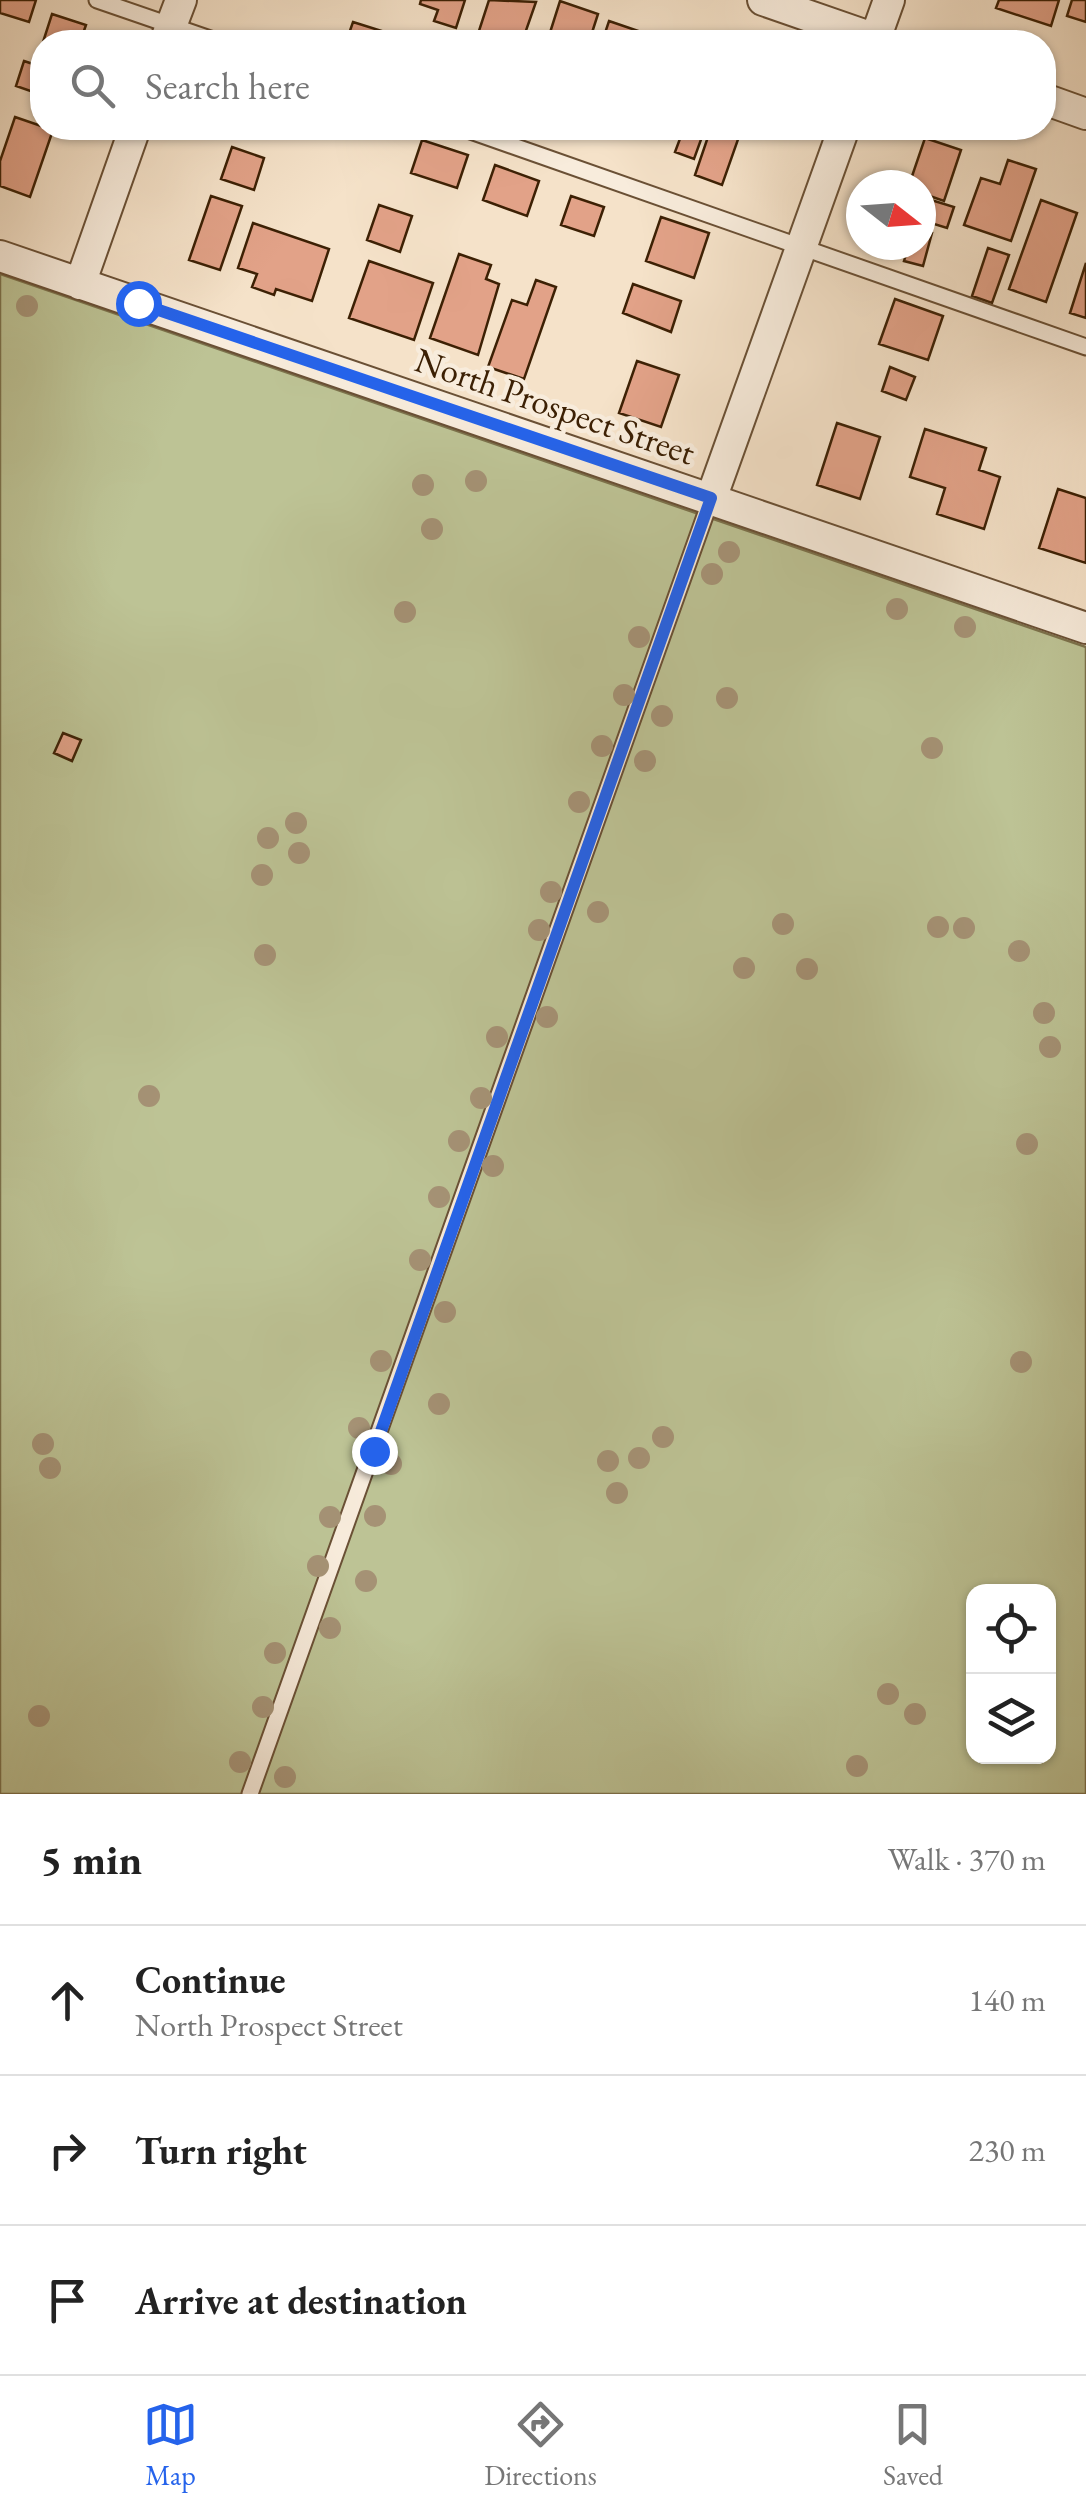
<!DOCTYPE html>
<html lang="en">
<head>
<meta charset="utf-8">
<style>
	body { margin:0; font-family:"EB Garamond",serif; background:#f6f6f6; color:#222 }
	.controls { position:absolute; right:30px; bottom:30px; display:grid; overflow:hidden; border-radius:20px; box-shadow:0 2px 8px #0004 }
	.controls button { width:90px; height:90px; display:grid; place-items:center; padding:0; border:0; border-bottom:2px solid #e0e0e0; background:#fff; color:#222; font:50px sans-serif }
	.compass { position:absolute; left:846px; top:170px; width:90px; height:90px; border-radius:50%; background:#fff; box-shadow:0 2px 8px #0004; rotate:107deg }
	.stop { position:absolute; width:30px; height:30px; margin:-22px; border:8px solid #2563eb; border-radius:50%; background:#fff }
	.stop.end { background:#2563eb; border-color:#fff; box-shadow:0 2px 10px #0008 }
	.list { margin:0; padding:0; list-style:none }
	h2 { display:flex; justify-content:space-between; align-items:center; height:130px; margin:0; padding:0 40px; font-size:42px }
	h2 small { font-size:32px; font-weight:400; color:#767676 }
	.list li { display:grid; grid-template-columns:65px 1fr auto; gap:30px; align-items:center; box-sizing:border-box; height:150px; padding:0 40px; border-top:2px solid #e0e0e0 }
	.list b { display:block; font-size:38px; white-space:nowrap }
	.list p { margin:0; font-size:32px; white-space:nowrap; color:#767676 }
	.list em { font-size:32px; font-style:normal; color:#767676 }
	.icon { flex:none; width:55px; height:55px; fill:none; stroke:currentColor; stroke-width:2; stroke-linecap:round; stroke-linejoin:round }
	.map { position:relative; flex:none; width:1086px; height:1794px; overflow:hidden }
	.search { position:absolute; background:#fff; box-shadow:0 2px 8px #0004; left:30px; right:30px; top:30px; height:110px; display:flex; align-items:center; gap:25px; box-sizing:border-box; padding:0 35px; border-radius:40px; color:#767676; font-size:38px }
	.sheet { height:580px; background:#fff }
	nav { display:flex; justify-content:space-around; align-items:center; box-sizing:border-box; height:140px; border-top:2px solid #e0e0e0; background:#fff; font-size:28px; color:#767676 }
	nav a { display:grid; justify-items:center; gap:5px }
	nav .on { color:#2563eb }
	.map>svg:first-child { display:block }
	.green { fill:#bdc395; stroke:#7c724c; stroke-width:2.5; fill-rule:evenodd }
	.building { fill:#e2a288; stroke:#3c2004; stroke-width:2.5 }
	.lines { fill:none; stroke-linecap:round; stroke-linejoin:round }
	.service-casing { stroke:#6a5035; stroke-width:19 }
	.minor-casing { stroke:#6a5035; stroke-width:34 }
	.service { stroke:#f8ecdc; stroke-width:15 }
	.minor { stroke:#f8ecdc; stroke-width:30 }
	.tree { fill:#a59275 }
	.route { stroke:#2563eb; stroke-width:12 }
	.labels { text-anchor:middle; stroke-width:9; stroke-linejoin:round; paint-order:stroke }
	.street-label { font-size:35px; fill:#3c2004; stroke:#f8ecdc }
</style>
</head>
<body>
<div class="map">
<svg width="1086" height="1794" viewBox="0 0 1086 1794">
	<rect width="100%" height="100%" fill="#f5e2c9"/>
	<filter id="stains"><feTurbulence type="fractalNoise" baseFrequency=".002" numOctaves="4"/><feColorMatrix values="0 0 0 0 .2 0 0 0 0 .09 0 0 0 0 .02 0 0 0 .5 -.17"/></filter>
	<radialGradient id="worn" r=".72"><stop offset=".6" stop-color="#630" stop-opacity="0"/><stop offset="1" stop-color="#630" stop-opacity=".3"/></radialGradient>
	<path class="green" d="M0 274 1086 647V1794H0ZM974 1592H1048V1756H974Z"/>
	<path class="building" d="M0 0H36L29 22 0 13Z
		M421 0H465L456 28 434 21 438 10 420 4Z
		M489 0 536 2 522 42 476 40Z
		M999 0H1059L1051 26 996 8Z
		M1072 0H1086V22L1067 16Z
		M560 1 598 14 589 42H547Z
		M52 14 86 25 80 42H43Z
		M609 21 653 36 651 42H602Z
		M353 22 385 32 381 42H346Z
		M24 61 42 67V95L16 86Z
		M15 117 53 130 30 197 0 186V161Z
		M684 128 703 134 694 159 675 152Z
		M711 128H742L722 185 695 175Z
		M925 138 961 150 944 201 921 193V185H909Z
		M422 140 468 155 457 188 411 173Z
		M232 147 264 158 254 190 221 179Z
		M1008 160 1036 169 1011 241 964 225 981 178 1000 184Z
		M495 165 539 181 527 216 483 200Z
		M211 196 242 206 220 270 189 260Z
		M571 196 604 207 594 236 561 225Z
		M928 199 954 207 947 228 921 220Z
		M1041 200 1077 213 1046 302 1009 289Z
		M379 205 412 216 400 252 367 240Z
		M661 217 709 233 694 278 646 261Z
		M253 223 329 249 312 301 276 289 274 295 252 287 257 274 238 268Z
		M921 230 932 233 923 266 904 261 909 245H921Z
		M988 248 1009 255 992 303 972 296Z
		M459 254 491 265 486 279 499 284 478 355 430 338Z
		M369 261 433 283 414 340 349 318Z
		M1086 263V318L1070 313Z
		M536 280 556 287 524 379 488 367 512 300 527 305Z
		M633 284 681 301 671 332 623 313Z
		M895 299 943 316 928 360 879 344Z
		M637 361 679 375 661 427 619 413Z
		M890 367 915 377 906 400 882 391Z
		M837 423 880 437 860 499 817 485Z
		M925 429 986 448 979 470 1000 477 984 529 937 514 945 488 910 477Z
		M1058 489 1086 498V563L1039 548Z
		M63 733 81 740 72 761 54 753Z"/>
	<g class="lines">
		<g class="service-casing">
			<path id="service" d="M97 0 219 42
				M462 128 1086 347
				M250 1794 711 499"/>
		</g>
		<g class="minor-casing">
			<path id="minor" d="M763 0 884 42
				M165 42 181 0
				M874 42 889 0
				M1044 99 1086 114
				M0 256 1086 628
				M80 284 135 128
				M711 499 844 128"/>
		</g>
		<use href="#service" class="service"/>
		<use href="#minor" class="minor"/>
	</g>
	<g class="tree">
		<circle cx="27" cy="306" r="11"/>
		<circle cx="476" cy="481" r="11"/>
		<circle cx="423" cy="485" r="11"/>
		<circle cx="432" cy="529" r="11"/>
		<circle cx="729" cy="552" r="11"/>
		<circle cx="712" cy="574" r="11"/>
		<circle cx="897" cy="609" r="11"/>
		<circle cx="405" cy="612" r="11"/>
		<circle cx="965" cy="627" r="11"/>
		<circle cx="639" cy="637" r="11"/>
		<circle cx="624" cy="695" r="11"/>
		<circle cx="727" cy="698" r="11"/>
		<circle cx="662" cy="716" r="11"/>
		<circle cx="602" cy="746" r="11"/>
		<circle cx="932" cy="748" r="11"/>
		<circle cx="645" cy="761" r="11"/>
		<circle cx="579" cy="802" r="11"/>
		<circle cx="296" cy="823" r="11"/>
		<circle cx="268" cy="838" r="11"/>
		<circle cx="299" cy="853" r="11"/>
		<circle cx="262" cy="875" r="11"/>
		<circle cx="551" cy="892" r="11"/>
		<circle cx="598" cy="912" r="11"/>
		<circle cx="783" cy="924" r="11"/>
		<circle cx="938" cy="927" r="11"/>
		<circle cx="964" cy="928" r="11"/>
		<circle cx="539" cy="930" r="11"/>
		<circle cx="1019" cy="951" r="11"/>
		<circle cx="265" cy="955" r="11"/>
		<circle cx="744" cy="968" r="11"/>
		<circle cx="807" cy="969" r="11"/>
		<circle cx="1044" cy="1013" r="11"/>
		<circle cx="547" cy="1017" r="11"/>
		<circle cx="497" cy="1037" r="11"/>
		<circle cx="1050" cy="1047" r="11"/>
		<circle cx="149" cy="1096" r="11"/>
		<circle cx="481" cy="1098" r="11"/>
		<circle cx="459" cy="1141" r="11"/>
		<circle cx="1027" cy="1144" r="11"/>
		<circle cx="493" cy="1166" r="11"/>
		<circle cx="439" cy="1197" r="11"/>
		<circle cx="420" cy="1260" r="11"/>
		<circle cx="445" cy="1312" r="11"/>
		<circle cx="381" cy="1361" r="11"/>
		<circle cx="1021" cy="1362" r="11"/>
		<circle cx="439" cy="1404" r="11"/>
		<circle cx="359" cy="1428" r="11"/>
		<circle cx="663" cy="1437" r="11"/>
		<circle cx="43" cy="1444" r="11"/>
		<circle cx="639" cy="1458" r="11"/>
		<circle cx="608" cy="1461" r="11"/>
		<circle cx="391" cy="1464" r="11"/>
		<circle cx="50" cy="1468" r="11"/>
		<circle cx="617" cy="1493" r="11"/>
		<circle cx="375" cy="1516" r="11"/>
		<circle cx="330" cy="1517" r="11"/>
		<circle cx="318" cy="1566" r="11"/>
		<circle cx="366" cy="1581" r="11"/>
		<circle cx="330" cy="1628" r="11"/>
		<circle cx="275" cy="1653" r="11"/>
		<circle cx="888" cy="1694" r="11"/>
		<circle cx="263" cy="1707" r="11"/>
		<circle cx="915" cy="1714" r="11"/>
		<circle cx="39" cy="1716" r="11"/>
		<circle cx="240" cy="1762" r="11"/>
		<circle cx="857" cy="1766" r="11"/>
		<circle cx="285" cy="1777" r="11"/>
	</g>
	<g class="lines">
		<path class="route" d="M138 303 711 498 374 1451"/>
	</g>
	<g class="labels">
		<g class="street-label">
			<text transform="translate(555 406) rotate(19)" y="12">North Prospect Street</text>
		</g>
	</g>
	<rect width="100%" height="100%" filter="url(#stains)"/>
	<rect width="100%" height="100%" fill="url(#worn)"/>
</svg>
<div class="controls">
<button><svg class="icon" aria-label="locate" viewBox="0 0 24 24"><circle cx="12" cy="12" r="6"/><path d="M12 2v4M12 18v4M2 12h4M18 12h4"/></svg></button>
<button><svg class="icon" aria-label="layers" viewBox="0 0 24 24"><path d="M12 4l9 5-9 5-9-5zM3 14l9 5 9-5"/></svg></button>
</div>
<svg class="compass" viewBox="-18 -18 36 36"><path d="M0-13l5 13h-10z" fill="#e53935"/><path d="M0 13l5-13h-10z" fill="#767676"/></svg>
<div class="stop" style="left:138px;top:303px"></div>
<div class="stop end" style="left:374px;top:1451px"></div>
<div class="search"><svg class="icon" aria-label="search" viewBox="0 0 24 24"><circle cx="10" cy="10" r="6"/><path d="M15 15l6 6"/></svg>Search here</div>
</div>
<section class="sheet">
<h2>5 min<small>Walk · 370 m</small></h2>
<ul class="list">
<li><svg class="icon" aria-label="ahead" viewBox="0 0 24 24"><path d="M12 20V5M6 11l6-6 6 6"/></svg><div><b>Continue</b><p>North Prospect Street</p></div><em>140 m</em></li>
<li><svg class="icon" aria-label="right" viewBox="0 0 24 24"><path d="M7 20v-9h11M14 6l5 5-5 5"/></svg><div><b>Turn right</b></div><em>230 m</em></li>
<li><svg class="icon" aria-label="arrive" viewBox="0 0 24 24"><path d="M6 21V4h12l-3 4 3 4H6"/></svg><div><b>Arrive at destination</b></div></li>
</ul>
</section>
<nav>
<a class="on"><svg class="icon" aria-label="map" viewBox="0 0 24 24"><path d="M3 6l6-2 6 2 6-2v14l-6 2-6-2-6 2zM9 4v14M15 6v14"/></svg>Map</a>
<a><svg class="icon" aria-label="directions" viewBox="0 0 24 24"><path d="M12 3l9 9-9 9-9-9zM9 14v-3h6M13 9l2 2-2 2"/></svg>Directions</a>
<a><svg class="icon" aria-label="saved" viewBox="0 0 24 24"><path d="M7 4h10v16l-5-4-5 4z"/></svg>Saved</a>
</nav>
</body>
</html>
